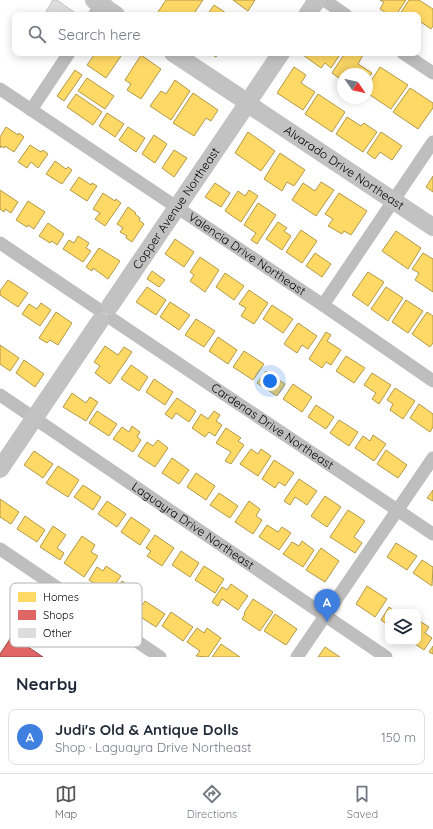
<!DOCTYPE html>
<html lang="en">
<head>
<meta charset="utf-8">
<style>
	body { margin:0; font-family:Quicksand,sans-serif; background:#f6f6f7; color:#1f2937 }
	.controls { position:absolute; right:12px; bottom:12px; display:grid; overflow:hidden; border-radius:8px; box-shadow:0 2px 10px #0003 }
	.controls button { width:36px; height:36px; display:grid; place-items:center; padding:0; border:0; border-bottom:1px solid #e0e1e3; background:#fff; color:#1f2937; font:20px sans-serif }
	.compass { position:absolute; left:337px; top:68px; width:36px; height:36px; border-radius:50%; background:#fff; box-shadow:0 2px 10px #0003; rotate:124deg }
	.you { position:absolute; left:270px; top:381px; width:14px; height:14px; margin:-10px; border:3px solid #fff; border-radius:50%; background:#1a73e8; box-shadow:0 0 0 6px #1a73e833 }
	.badge { display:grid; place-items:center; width:26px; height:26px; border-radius:50%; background:#595959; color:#fff; font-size:13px; font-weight:700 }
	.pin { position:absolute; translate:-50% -33px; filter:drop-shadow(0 1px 2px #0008) }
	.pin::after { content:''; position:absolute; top:21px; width:14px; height:12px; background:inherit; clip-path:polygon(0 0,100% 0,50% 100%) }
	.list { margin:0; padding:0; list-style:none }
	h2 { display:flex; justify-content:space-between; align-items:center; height:52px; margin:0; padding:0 16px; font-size:17px }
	h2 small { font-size:13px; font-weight:400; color:#747a83 }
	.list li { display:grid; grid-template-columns:26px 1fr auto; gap:12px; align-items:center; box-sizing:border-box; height:56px; margin:0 8px 8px; padding:0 8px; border:1px solid #e0e1e3; border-radius:8px }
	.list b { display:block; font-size:15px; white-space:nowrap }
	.list p { margin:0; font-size:13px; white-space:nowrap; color:#747a83 }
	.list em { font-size:13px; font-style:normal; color:#747a83 }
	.icon { flex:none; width:22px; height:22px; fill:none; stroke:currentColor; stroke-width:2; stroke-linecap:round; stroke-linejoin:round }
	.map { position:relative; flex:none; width:433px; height:657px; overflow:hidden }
	.search { position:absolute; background:#fff; box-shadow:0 2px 10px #0003; left:12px; right:12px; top:12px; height:44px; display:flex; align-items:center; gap:10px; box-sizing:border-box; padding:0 14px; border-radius:8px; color:#747a83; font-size:15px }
	.sheet { height:116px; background:#fff }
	nav { display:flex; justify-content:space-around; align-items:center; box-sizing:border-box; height:56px; border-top:1px solid #e0e1e3; background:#fff; font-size:11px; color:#747a83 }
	nav a { display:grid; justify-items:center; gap:2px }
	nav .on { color:#595959 }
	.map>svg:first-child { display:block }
	.homes { fill:#ffd966; stroke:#b29847 }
	.shops { fill:#e06666; stroke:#9d4747 }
	.building { fill:#ddd; stroke:#c5c5c5 }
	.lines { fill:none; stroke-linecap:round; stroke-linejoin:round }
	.street { stroke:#bebebe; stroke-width:13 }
	.secondary { stroke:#c2c2c2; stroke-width:18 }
	.labels { text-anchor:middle; stroke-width:4; stroke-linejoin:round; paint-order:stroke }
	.street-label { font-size:12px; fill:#000; stroke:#fff }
	.key { fill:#fff; stroke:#b2b2b2; stroke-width:1 }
	.key-label { font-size:11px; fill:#000 }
</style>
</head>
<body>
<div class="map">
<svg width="433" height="657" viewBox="0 0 433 657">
	<rect width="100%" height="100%" fill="#fff"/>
	<path class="homes" d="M166 0H203L193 15H156Z
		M233 0H255L248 11Z
		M380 0H406L396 15H389L380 9 384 2Z
		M409 0H419L433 9V26L431 29 418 20V15H399Z
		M214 5 229 15H207Z
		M92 53H123L106 78 87 65 94 55Z
		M209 53H219L216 57Z
		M304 53H341L331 68 325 63 321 68 303 55Z
		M345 53H360L363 55 358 64 372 73 367 80V74H343V81L332 73Z
		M141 55 161 69 141 99 127 90 131 84 125 80Z
		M294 67 306 75 301 83 315 92 303 110 277 93Z
		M380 67 408 85 391 109 367 93V87Z
		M75 70 82 75 64 101 57 96Z
		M87 78 114 96 105 109 78 91Z
		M175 80 190 91 171 120 150 106 161 91 166 94Z
		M410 88 433 103V108L418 129 393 112Z
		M193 93 218 110 211 121 206 118 194 136 173 123Z
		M76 94 102 112 93 125 67 107Z
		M318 94 345 112 332 132 305 114Z
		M107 113 124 124 115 137 99 126Z
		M347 117 361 126 364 123 377 132 363 152 336 134Z
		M6 127 18 135 19 133 24 137 14 152 5 146 4 148 1 146 0 148V137Z
		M128 127 145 138 136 152 119 140Z
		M248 132 275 151 261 171 235 153Z
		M381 132 402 146 392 160 380 152 375 159 367 153Z
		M154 135 167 144 155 163 142 154Z
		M30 145 41 152 43 150 48 154 38 168 31 162 27 168 18 162Z
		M174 150 187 158 174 177 162 168Z
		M280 153 305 170 294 186 287 182 282 191 264 179Z
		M55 161 66 169 68 167 72 170 62 184 46 174Z
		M433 176V192L426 187Z
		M79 177 91 185 92 183 97 186 87 201 70 190Z
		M321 182 334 190 316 216 292 200 303 183 315 191Z
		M215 183 230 193 221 207 205 197Z
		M0 190 18 202 11 213 5 209 4 212 0 209Z
		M249 190 258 196 241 222 225 211 238 191 245 196Z
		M103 193 115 201 116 199 121 203 105 226 95 219 100 213 93 209Z
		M339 193 367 211 351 235 344 231 342 234 328 226 333 219 325 214Z
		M28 201 45 212 34 229 28 225 27 227 16 220Z
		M258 203 276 215 257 244 251 240 256 233 244 225Z
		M128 207 136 213 135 214 140 218 139 220 144 224 132 242 126 238 127 236 120 232 123 228 117 224Z
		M278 222 287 228 284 231 291 236 282 250 266 239Z
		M48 223 64 234 57 245 52 241 50 243 39 236Z
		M301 230 317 241 302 263 286 252Z
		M396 231 421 248 408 269 382 251Z
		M78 236 89 243 86 248 91 251 83 262 63 249 69 240 74 243Z
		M175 239 194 252 184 267 165 254Z
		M99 248 120 261 108 279 93 268 92 271 86 267Z
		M315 253 331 264 322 277 306 266Z
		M423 253 433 259V292L415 280 419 273 412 269Z
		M200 257 219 270 205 292 190 281 194 275 190 272Z
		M152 271 165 280 159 287 147 279Z
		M368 272 384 282 368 306 352 295Z
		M225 273 244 286 234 300 216 287Z
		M8 280 28 293 18 307 0 295V291Z
		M147 287 166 300 156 315 136 302Z
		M386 287 403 298 388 321 371 309Z
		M249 290 268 303 254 324 241 316 246 308 239 304Z
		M406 300 423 311 408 333 392 322Z
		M170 302 190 315 179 330 160 317Z
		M41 303 51 310 40 326 22 314 29 304 37 309Z
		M272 305 293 319 283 333 263 319Z
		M56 312 72 323 58 345 50 340 47 343 39 338Z
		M427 312 433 316V343L430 347 412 334Z
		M196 319 215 331 204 347 185 335Z
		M298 323 317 336 308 349 302 345 297 353 284 344Z
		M326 332 331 335 327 341 341 350 331 365 326 362 322 368 309 359Z
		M218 337 237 350 228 364 209 351Z
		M0 345 19 358 10 371 0 364Z
		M105 346 118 355 124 347 132 352 110 384 95 373 100 366 94 362Z
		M244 351 264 364 253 380 233 367Z
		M346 356 365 368 354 383 336 371Z
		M24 360 44 374 35 387 16 373Z
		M131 365 148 377 139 391 121 379Z
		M266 371 285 384 277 396 257 383Z
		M372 373 391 385 379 404 372 399 376 393 364 385Z
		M154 379 173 392 165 405 146 392Z
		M293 384 312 397 302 412 283 399Z
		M395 388 415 401 403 419 390 410 393 404 387 400Z
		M72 393 86 403 90 397 98 402 86 421 63 407Z
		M177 398 196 411 189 422 176 413 172 419 165 414Z
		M419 404 433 414V427L430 432 410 418Z
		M316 405 334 417 326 429 308 417Z
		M97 411 117 424 109 436 89 423Z
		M214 411 220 415 216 421 222 425 215 436 209 432 205 437 192 428 201 414 208 419Z
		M339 420 358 432 349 446 330 433Z
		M132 426 140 432 137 437 141 440 133 452 113 439 122 427 129 432Z
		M226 428 241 438 238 441 244 445 231 464 225 461 231 452 216 443Z
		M373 435 386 444 374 461 355 448 363 436 370 441Z
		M158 440 168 448 155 467 138 456 147 442 153 446Z
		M251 449 258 454 261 449 271 456 258 476 240 464Z
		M386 450 407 465 398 478 377 464Z
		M34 451 53 464 43 478 24 465Z
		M172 458 189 470 179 484 162 473Z
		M274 460 294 473 285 486 279 482 275 488 262 479Z
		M58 466 79 480 68 497 46 483Z
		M196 473 215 486 206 500 187 487Z
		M299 479 317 491 307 505 295 497 290 505 284 501Z
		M83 485 101 497 93 510 74 497Z
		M433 490V501L427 498Z
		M219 493 238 506 230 518 210 505Z
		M325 496 341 507 327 527 311 516Z
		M0 499 19 512 11 524 0 517Z
		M107 501 126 514 117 527 98 514Z
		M249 501 260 509 256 516 262 520 253 534 235 522Z
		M348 510 365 521 354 537 362 543 355 553 330 537Z
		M25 516 45 530 37 542 17 529Z
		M131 517 150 530 140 545 121 532Z
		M267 525 278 532 282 527 291 533 279 550 259 537Z
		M53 526 66 535 57 548 64 553 60 560 40 547Z
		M155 535 174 548 162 566 147 556 151 551 146 548Z
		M82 536 95 545 91 552 98 556 84 577 64 563Z
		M302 541 314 550 303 567 283 554 292 542 299 546Z
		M396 543 417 556 407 570 387 557Z
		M321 548 339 561 325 582 306 570Z
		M181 551 199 563 190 577 172 565Z
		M422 560 433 567 432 586 413 573Z
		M106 566 121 576 109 593 89 580 97 567 103 571Z
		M204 566 224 579 215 593 195 580Z
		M122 581 142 595 131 611 111 598Z
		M231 584 248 596 238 610 222 599 218 606 212 602 222 587 227 590Z
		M367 586 387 599 375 617 356 604Z
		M253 599 273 612 260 631 242 619 245 614 244 613Z
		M145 601 165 614 156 627 136 614Z
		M389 607 396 612H388V625L381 620Z
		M171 612 193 627 183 641 162 626Z
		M275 614 297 629 286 645 264 631Z
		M418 620 429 627 425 633 432 638 424 650 412 642H418Z
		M197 628 204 633 207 628 221 638 208 657 196 656 200 651 187 642Z
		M221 644 240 657H212Z
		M433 646V654L429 652Z
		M325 647 340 657H318Z"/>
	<path class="shops" d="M12 636 43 657H0V654Z"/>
	<path class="building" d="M53 0H57L74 12 72 15H44Z"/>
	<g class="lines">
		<g class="street">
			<path d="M324 0 346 15"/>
			<path d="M94 15 105 0"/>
			<path d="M403 53 433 73"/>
			<path id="s1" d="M0 89 323 305 433 381"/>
			<path d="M31 110 69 53"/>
			<path d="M0 243 98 309"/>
			<path d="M323 305 433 142"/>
			<path id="s2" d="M112 319 433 534"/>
			<path id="s3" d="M0 395 386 657"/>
			<path d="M0 549 160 657"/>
			<path d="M297 657 433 458"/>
		</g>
		<g class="secondary">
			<path d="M94 0 116 15"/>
			<path d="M307 15 317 0"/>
			<path d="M173 53 241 98"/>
			<path d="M252 96 281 53"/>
			<path id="s4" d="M254 108 433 227"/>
			<path id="s5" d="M110 306 243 110"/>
			<path d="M0 469 100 321"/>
		</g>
	</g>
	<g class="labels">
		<g class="street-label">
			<text dy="4" stroke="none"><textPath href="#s4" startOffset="108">Alvarado Drive Northeast</textPath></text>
			<text dy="4" stroke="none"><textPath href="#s5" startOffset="118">Copper Avenue Northeast</textPath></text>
			<text dy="4" stroke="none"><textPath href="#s1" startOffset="297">Valencia Drive Northeast</textPath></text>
			<text dy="4" stroke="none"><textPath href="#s2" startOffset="193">Cardenas Drive Northeast</textPath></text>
			<text dy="4" stroke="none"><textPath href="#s3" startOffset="233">Laguayra Drive Northeast</textPath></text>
		</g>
	</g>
	<rect x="10" y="583" width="132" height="64" rx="6" class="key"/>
	<rect x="18" y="592" width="18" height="10" fill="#ffd966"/>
	<rect x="18" y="610" width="18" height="10" fill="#e06666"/>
	<rect x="18" y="628" width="18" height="10" fill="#ddd"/>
	<g class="key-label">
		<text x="43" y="601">Homes</text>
		<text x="43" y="619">Shops</text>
		<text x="43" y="637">Other</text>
	</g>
</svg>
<div class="controls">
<button><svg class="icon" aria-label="layers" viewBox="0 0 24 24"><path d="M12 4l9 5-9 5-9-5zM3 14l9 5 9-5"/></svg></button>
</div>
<svg class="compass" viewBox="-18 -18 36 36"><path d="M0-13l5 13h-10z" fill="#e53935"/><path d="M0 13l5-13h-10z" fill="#747a83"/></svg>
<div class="you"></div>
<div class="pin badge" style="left:327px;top:622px;background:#3f7fe0">A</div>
<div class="search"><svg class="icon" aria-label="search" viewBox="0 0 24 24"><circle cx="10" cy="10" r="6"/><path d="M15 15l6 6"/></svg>Search here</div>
</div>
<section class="sheet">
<h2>Nearby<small></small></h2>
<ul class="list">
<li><span class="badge" style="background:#3f7fe0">A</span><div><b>Judi's Old &amp; Antique Dolls</b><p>Shop · Laguayra Drive Northeast</p></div><em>150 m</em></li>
</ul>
</section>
<nav>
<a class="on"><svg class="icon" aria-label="map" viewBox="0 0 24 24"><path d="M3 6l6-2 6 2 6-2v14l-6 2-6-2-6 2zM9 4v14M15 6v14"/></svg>Map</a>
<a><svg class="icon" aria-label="directions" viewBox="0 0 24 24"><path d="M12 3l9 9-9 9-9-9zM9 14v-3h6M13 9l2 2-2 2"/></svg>Directions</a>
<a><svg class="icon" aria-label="saved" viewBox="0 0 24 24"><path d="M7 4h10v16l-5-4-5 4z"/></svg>Saved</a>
</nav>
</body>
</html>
